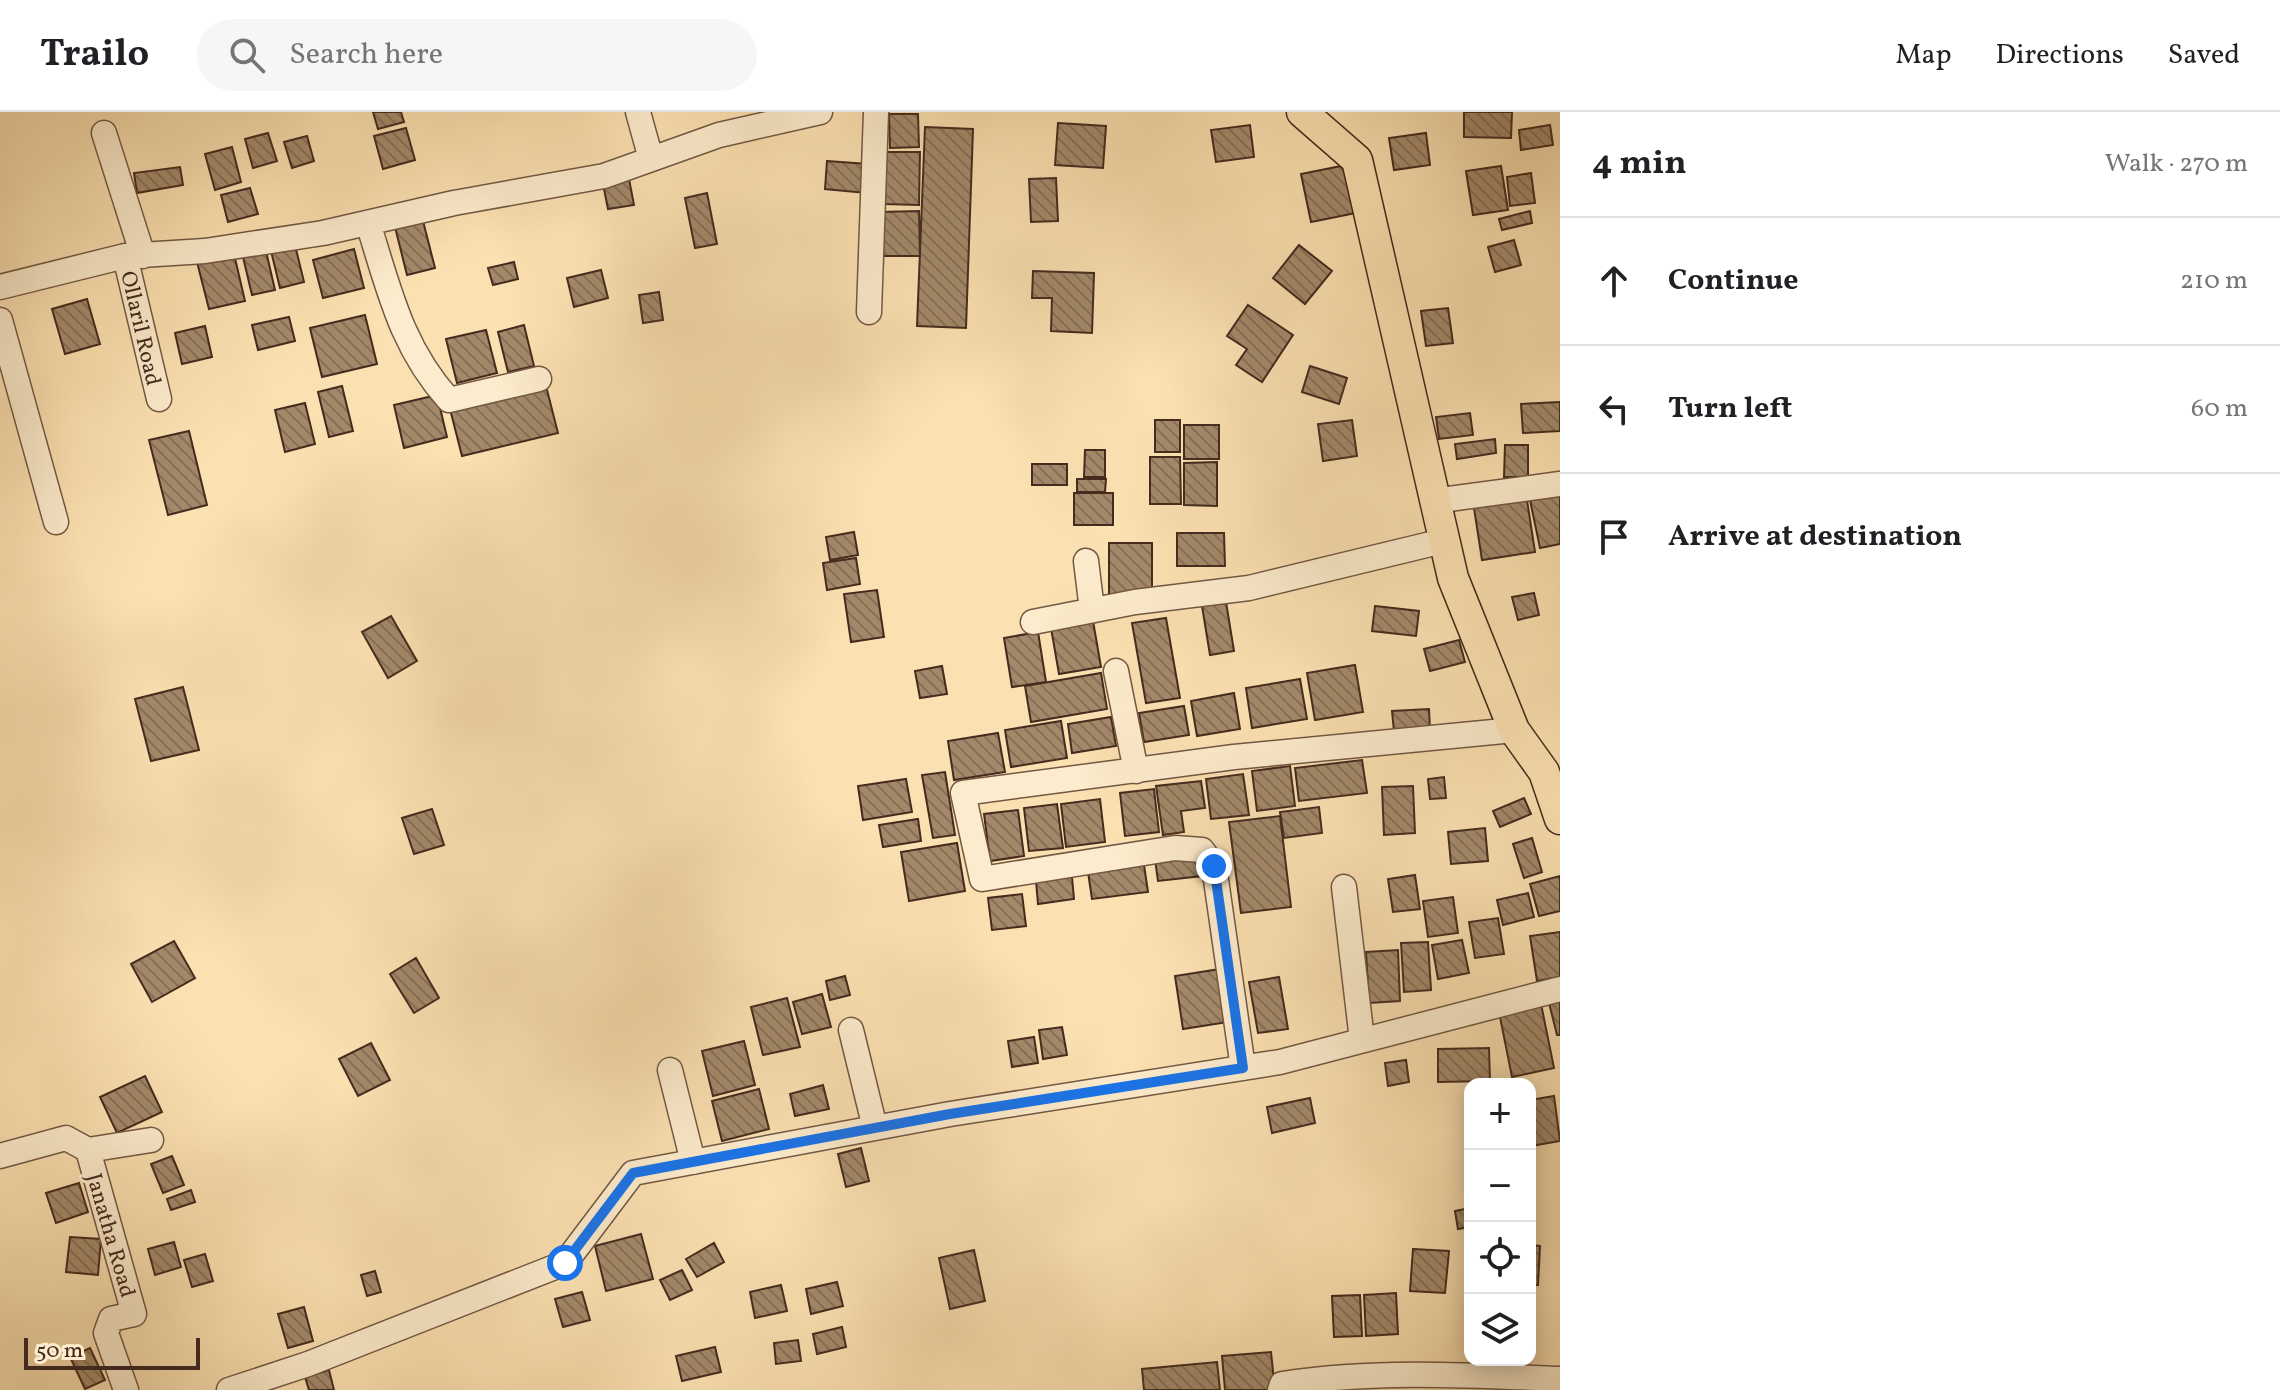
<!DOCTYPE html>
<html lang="en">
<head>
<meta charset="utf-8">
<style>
	body { margin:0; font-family:Vollkorn,serif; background:#f6f6f6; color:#202124 }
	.controls { position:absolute; right:24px; bottom:24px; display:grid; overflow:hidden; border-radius:16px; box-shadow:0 4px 20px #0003 }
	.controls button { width:72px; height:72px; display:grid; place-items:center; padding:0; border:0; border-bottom:2px solid #e0e0e0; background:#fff; color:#202124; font:40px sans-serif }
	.scale { position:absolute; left:24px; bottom:20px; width:176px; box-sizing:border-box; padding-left:8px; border:4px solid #442b1e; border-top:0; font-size:22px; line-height:28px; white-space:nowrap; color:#442b1e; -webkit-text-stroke:6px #fcebcc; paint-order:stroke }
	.stop { position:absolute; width:24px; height:24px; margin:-18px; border:6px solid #1a73e8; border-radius:50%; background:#fff }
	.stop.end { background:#1a73e8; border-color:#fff; box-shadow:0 2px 8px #0008 }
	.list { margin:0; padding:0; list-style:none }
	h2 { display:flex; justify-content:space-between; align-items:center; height:104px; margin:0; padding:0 32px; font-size:34px }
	h2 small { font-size:26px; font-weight:400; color:#757577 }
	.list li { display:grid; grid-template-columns:52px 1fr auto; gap:24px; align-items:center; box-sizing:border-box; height:128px; padding:0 32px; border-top:2px solid #e0e0e0 }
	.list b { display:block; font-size:30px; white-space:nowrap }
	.list em { font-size:26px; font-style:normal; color:#757577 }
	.icon { flex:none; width:44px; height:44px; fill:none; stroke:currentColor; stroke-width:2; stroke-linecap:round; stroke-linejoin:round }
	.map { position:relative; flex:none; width:1560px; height:1278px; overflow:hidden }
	header { display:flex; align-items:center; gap:48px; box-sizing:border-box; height:112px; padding:0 40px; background:#fff; border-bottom:2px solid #e0e0e0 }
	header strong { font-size:38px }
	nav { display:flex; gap:44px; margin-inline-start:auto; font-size:28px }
	.search { width:560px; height:72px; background:#f6f6f6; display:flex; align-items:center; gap:20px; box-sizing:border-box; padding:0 28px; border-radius:44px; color:#757577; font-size:30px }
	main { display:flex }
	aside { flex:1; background:#fff }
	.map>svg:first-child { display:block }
	.building { fill:url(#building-back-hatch); stroke:#442b1e; stroke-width:2 }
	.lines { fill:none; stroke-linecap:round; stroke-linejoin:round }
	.minor-casing { stroke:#725843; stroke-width:27 }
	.major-casing { stroke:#442b1e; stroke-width:33 }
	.minor { stroke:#fcebcc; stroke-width:24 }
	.major { stroke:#fbe0b1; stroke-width:30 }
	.route { stroke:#1a73e8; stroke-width:10 }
	.labels { text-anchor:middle; stroke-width:6; stroke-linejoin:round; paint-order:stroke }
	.street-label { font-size:22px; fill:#442b1e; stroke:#fcebcc }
</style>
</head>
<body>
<header>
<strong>Trailo</strong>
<div class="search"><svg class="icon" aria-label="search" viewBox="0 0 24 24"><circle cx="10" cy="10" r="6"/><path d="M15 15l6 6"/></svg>Search here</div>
<nav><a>Map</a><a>Directions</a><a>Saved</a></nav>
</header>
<main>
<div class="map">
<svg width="1560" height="1278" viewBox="0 0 1560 1278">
	<defs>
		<pattern id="building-back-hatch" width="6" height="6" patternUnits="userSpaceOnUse" patternTransform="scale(2)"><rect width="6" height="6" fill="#a3896a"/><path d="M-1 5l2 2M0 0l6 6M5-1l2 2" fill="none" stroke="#867057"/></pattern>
	</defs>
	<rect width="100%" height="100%" fill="#fbe0b1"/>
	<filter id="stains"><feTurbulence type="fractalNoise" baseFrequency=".0025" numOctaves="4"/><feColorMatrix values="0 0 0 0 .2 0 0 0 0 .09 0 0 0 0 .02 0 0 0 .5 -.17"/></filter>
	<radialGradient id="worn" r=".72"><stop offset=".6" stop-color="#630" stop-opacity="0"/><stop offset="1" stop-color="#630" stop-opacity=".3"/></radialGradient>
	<path class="building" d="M373 0H401L404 10 378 17Z
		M1464 0H1512L1511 26 1464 25Z
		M889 2H918L919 35 890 36Z
		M1058 11 1106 14 1103 56 1055 53Z
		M1250 13 1254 45 1216 50 1211 18Z
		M1550 13 1553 33 1521 38 1519 18Z
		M925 15 973 17 966 216 917 214Z
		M406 16 415 48 383 57 374 24Z
		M268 21 277 49 253 56 245 27Z
		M1426 21 1430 53 1394 58 1389 26Z
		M307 24 314 49 292 56 284 30Z
		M232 35 241 70 215 78 205 42Z
		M885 40H920L919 93 884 92Z
		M827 49 868 52 866 81 825 77Z
		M1346 53 1356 101 1311 110 1301 62Z
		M1501 54 1508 98 1473 103 1466 59Z
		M180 55 183 73 137 81 134 61Z
		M1531 61 1535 91 1510 94 1507 65Z
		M1056 66 1058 109 1031 110 1029 67Z
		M629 67 634 93 608 97 603 72Z
		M250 76 258 102 228 110 221 83Z
		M707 81 717 132 695 136 685 86Z
		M919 99 920 144H880L879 100Z
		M1530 99 1532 111 1502 118 1499 107Z
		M422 105 435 156 407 163 394 111Z
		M1514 128 1521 153 1495 160 1488 135Z
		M295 133 304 170 280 176 271 139Z
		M1299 133 1332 159 1305 192 1273 166Z
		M354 137 364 176 323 186 313 148Z
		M266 139 275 178 252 183 243 145Z
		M234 142 245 189 209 197 197 150Z
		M514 150 518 167 493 173 488 156Z
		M601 158 608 186 574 195 567 166Z
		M1033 159 1094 161 1092 221 1051 219 1052 186H1032Z
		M659 180 663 208 643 211 639 183Z
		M87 187 100 232 65 242 52 197Z
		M1248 193 1293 223 1262 270 1236 253 1247 237 1227 224Z
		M1448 196 1453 231 1426 234 1421 199Z
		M365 203 377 252 322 265 310 216Z
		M289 205 295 229 258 238 252 213Z
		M524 213 534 254 508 260 498 220Z
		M205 214 212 245 182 252 175 221Z
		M486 218 497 261 457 271 446 227Z
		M1310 254 1347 266 1339 292 1302 280Z
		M342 274 353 319 329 325 318 280Z
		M546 274 558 321 462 344 450 297Z
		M437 283 447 325 404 336 394 293Z
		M1560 290V319L1523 321 1521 292Z
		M305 291 315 332 285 340 275 298Z
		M1470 301 1473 323 1439 327 1436 305Z
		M1155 308H1180V340H1155Z
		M1352 308 1357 344 1323 349 1318 312Z
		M1184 313H1219V347H1184Z
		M189 319 207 393 168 403 149 328Z
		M1495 327 1496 341 1457 347 1455 332Z
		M1505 333H1528V365H1504Z
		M1085 338H1105V365H1084Z
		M1150 345H1180L1181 392H1150Z
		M1217 350V394L1184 393V351Z
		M1032 352H1067V373H1032Z
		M1077 367H1106L1105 380H1077Z
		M1074 381H1113V413H1074Z
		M1560 382V432L1540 436 1530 388Z
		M1527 388 1535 440 1482 448 1474 396Z
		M854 420 858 443 830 448 826 425Z
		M1177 421H1224L1225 454H1177Z
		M1109 431H1152V483L1109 484Z
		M856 446 860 472 827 478 823 451Z
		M877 478 884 525 851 530 844 482Z
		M1534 481 1539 503 1518 508 1512 485Z
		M1226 490 1234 539 1210 543 1202 494Z
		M1375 494 1419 499 1416 524 1372 519Z
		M391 504 417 549 388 566 362 520Z
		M1166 506 1180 586 1146 591 1132 511Z
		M1093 509 1101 555 1059 562 1051 516Z
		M1038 520 1046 570 1012 575 1004 526Z
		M1459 528 1465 550 1430 559 1424 537Z
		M1355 553 1363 600 1315 608 1307 561Z
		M942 554 947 582 920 586 915 559Z
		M1101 561 1107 597 1031 610 1025 574Z
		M1300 567 1307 607 1252 616 1246 576Z
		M183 575 199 638 151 649 135 587Z
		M1234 581 1240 617 1197 624 1191 589Z
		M1184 594 1189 623 1144 630 1139 601Z
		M1429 597 1430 618 1394 620 1392 599Z
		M1111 605 1116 634 1072 641 1068 612Z
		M1061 609 1067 646 1011 655 1005 618Z
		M998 621 1005 660 954 668 948 629Z
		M1362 648 1367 681 1299 689 1295 656Z
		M1290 654 1295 694 1257 699 1252 659Z
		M945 660 955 723 933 726 922 663Z
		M1243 662 1249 703 1211 707 1206 667Z
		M1444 665 1446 686 1430 687 1428 667Z
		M906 667 912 700 863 708 858 674Z
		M1201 669 1205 696 1181 699 1184 720 1163 723 1156 674Z
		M1413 674 1415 721 1384 723 1382 675Z
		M1154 677 1159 720 1125 724 1120 681Z
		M1524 686 1531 702 1500 715 1493 699Z
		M1100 687 1105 730 1066 735 1061 692Z
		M1057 692 1063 736 1029 739 1024 696Z
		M1319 695 1322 721 1284 726 1280 700Z
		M432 697 444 733 414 742 402 706Z
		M1018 698 1024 744 990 749 984 702Z
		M1280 704 1291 795 1241 801 1229 710Z
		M918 707 921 729 883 735 879 713Z
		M1485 716 1488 749 1451 752 1448 720Z
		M1532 726 1542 760 1524 766 1513 732Z
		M957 731 965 779 909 789 901 740Z
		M1199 741 1202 764 1158 769 1155 747Z
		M1144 753 1148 780 1092 787 1088 760Z
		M1415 763 1420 797 1393 800 1388 767Z
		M1560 764V799L1539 804 1530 772Z
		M1072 765 1074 787 1038 792 1036 769Z
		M1528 781 1534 805 1503 813 1497 788Z
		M1022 782 1026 814 992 818 988 786Z
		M1453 785 1458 821 1428 825 1423 789Z
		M1498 806 1504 842 1475 846 1469 810Z
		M1560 820V865L1537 869 1530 824Z
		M1462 828 1469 861 1438 867 1432 833Z
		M174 829 195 866 152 890 131 852Z
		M1428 830 1431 878 1404 880 1401 831Z
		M1398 838 1400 889 1369 891 1366 840Z
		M416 846 439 886 414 901 390 862Z
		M1220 857 1228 910 1183 917 1175 864Z
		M845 864 850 883 830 888 826 869Z
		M1279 865 1288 917 1258 921 1249 870Z
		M822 882 831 915 802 922 793 890Z
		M1560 884V923H1557L1548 887Z
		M787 886 800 935 763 943 751 895Z
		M1540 887 1554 956 1512 965 1498 895Z
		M1062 915 1067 943 1043 947 1039 918Z
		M1034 925 1038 951 1012 955 1008 929Z
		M744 929 755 973 713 984 702 939Z
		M371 931 390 968 358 984 339 947Z
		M1489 936 1490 969 1438 970V937Z
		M1406 948 1409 970 1388 974 1385 951Z
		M145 964 162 1000 117 1021 100 985Z
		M823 973 829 997 795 1004 790 982Z
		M759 977 769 1017 722 1029 712 989Z
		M1554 984 1560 1029 1531 1034 1530 988Z
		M1310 986 1315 1011 1272 1021 1267 995Z
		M861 1036 869 1069 846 1075 838 1042Z
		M172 1044 184 1073 163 1081 151 1052Z
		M79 1071 88 1100 56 1111 46 1081Z
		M191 1078 195 1090 171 1098 167 1087Z
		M1470 1096V1115L1458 1117 1455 1099Z
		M641 1122 653 1167 606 1179 595 1134Z
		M70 1125 101 1127 98 1163 66 1160Z
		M174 1130 181 1155 155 1163 148 1137Z
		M714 1131 724 1150 697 1165 686 1147Z
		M1530 1133 1540 1134 1538 1173H1530Z
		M1413 1137 1449 1139 1445 1181 1410 1179Z
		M974 1138 985 1189 950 1197 939 1146Z
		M205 1142 213 1169 192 1175 184 1148Z
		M682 1158 692 1178 670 1188 660 1168Z
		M375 1159 381 1180 367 1184 361 1163Z
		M837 1170 843 1194 811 1202 806 1177Z
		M781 1173 787 1199 755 1206 750 1180Z
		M582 1180 590 1208 563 1215 555 1187Z
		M1396 1181 1398 1222 1366 1224 1364 1183Z
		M1360 1183 1362 1224 1334 1225 1332 1184Z
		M304 1195 313 1229 288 1236 278 1202Z
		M842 1215 846 1235 817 1242 813 1222Z
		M798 1228 801 1249 776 1252 774 1231Z
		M715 1235 721 1260 682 1269 676 1244Z
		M90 1236 105 1268 85 1277 70 1245Z
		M1271 1240 1275 1278H1225L1222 1244Z
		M1217 1250 1220 1278H1144L1142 1257Z
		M329 1258 334 1278H309L305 1265Z"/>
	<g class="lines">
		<g class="minor-casing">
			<path id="minor" d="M638 0 651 47
				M104 21 143 144
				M368 111C389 177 401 235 449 288L539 267
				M125 144 159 287
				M0 175 125 144 205 139 323 121 454 91 604 64 719 23 820 0
				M869 200 876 0
				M0 208 56 410
				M1434 389 1560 372
				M1086 449 1092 498
				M1033 510 1135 490 1249 476 1443 429
				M1116 559 1136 659
				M1344 775 1362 928
				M851 918 875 1016
				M1243 956 1214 754 1202 738 1175 736 982 767 963 681 1234 645 1514 618
				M670 958 693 1050
				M88 1038 151 1028
				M0 1044 66 1026 88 1038 134 1202 111 1207 106 1221 126 1278
				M229 1278 308 1252 565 1151 633 1061 950 1002 1280 950 1560 877
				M1280 1278 1282 1272C1374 1258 1467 1263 1560 1267"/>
		</g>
		<g class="major-casing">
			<path id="major" d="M1302 0 1357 48 1453 466 1514 618 1544 660 1560 707"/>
		</g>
		<use href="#minor" class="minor"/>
		<use href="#major" class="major"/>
	</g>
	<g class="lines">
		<path class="route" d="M565 1151 633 1061 950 1002 1243 956 1214 754"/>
	</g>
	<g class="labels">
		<g class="street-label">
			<text transform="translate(142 216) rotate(77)" y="8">Ollaril Road</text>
			<text transform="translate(112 1123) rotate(74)" y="8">Janatha Road</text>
		</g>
	</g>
	<rect width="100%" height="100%" filter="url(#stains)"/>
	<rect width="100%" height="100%" fill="url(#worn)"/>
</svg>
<div class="controls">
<button>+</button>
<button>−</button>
<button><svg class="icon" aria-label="locate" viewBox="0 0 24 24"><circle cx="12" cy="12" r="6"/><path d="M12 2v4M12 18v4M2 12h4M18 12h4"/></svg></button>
<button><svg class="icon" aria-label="layers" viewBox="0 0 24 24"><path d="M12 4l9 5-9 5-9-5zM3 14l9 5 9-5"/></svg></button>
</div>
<div class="scale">50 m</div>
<div class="stop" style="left:565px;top:1151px"></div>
<div class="stop end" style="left:1214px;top:754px"></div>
</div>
<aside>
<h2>4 min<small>Walk · 270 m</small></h2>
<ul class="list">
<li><svg class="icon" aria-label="ahead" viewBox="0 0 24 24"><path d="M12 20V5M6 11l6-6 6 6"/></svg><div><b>Continue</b></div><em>210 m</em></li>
<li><svg class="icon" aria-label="left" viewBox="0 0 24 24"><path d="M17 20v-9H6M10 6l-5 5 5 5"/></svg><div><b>Turn left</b></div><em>60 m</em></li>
<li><svg class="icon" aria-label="arrive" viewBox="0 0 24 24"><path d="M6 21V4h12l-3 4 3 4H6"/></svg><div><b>Arrive at destination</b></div></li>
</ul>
</aside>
</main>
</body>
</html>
